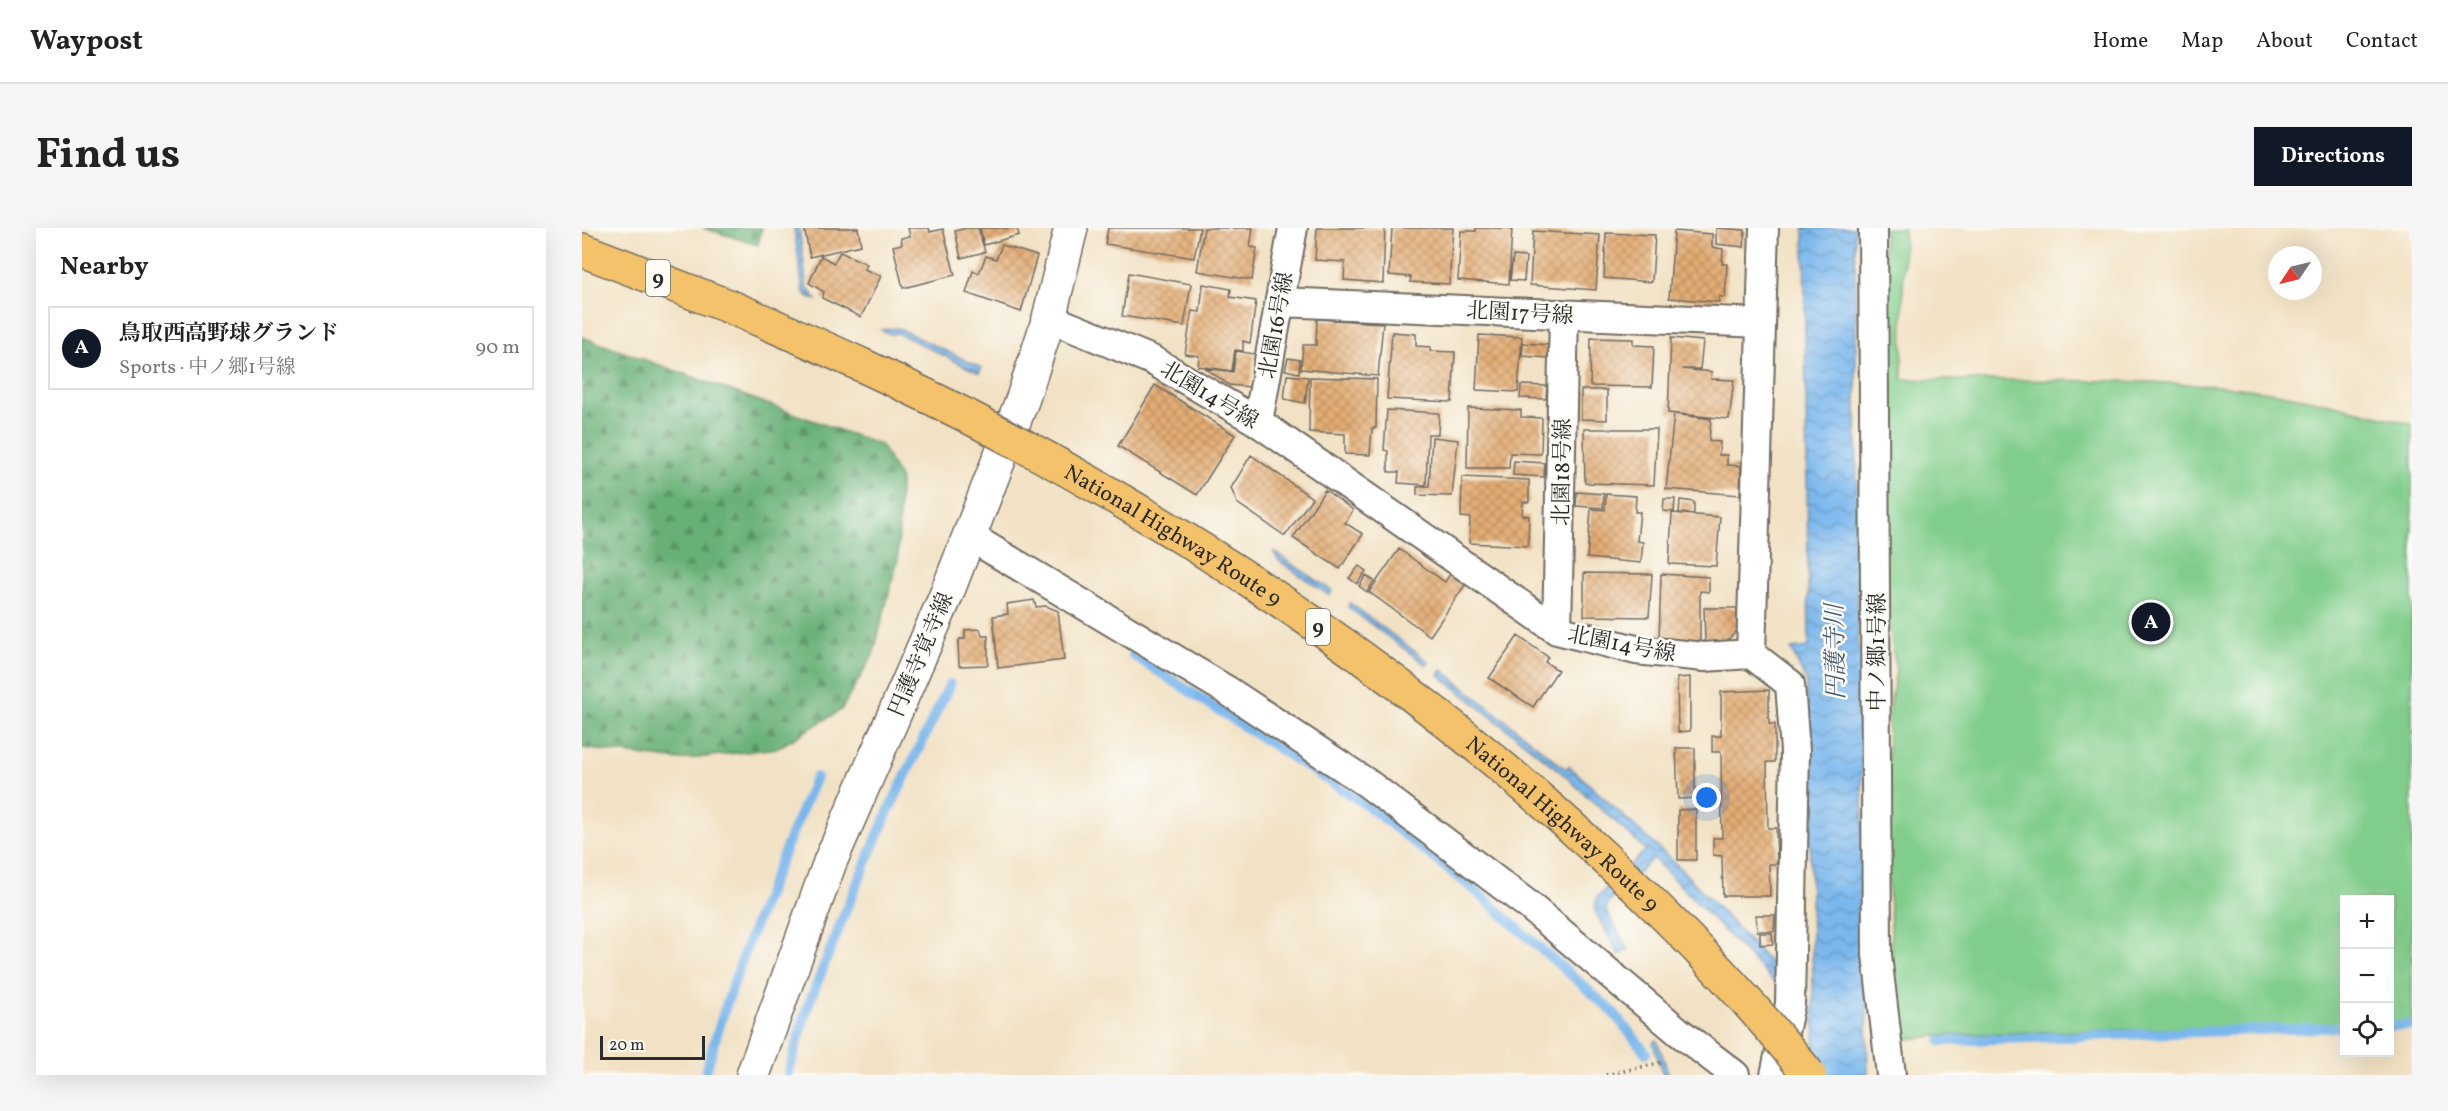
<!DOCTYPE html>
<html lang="en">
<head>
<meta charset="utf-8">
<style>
	body { margin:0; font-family:Vollkorn,"Noto Serif JP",serif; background:#f6f6f6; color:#222 }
	.controls { position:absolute; right:18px; bottom:18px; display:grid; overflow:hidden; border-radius:0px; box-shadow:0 6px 24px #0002 }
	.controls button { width:54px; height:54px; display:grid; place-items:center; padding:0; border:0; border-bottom:2px solid #e0e0e0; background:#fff; color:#222; font:30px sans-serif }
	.compass { position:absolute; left:1686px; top:18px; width:54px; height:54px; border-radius:50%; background:#fff; box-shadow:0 6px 24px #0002; rotate:235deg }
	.scale { position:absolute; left:18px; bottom:15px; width:105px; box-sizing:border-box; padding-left:6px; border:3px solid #2b2b2b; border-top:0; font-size:16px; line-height:21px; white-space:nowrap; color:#2b2b2b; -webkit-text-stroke:4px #fdfcf7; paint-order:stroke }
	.you { position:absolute; left:1125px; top:570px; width:21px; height:21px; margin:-15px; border:4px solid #fff; border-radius:50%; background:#1a73e8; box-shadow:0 0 0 9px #1a73e833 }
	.badge { display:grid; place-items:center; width:39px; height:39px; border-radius:50%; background:#111827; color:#fff; font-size:20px; font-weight:700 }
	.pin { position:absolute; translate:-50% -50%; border:3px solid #fff; box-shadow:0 2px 6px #0006 }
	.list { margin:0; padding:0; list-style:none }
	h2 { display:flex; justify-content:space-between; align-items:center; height:78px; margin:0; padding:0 24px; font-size:26px }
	h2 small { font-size:20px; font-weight:400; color:#767676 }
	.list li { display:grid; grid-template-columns:39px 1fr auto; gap:18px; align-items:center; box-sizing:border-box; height:84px; margin:0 12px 12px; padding:0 12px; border:2px solid #e0e0e0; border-radius:0px }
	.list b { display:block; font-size:22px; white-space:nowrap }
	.list p { margin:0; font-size:20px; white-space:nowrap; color:#767676 }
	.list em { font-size:20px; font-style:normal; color:#767676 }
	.icon { flex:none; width:33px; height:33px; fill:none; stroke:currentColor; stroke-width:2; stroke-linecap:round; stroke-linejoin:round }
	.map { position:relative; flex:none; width:1830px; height:847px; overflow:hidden; border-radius:0px }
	header { display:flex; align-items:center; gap:36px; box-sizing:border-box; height:84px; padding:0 30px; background:#fff; border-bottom:2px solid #e0e0e0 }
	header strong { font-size:28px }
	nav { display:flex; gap:33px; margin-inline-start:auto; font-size:21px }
	.intro { display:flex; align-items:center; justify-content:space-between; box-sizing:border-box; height:144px; padding:0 36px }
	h1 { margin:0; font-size:42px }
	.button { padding:15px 27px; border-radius:0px; background:#111827; color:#fff; font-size:21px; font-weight:700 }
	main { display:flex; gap:36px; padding:0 36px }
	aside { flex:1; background:#fff; border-radius:0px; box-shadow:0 6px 24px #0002 }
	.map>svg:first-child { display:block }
	.forest { fill:url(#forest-firs); stroke:#4a6e51; stroke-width:1.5 }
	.pitch { fill:#81cd8b; stroke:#567c5b; stroke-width:1.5 }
	.water { fill:url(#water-waves); stroke:#52718c; stroke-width:1.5 }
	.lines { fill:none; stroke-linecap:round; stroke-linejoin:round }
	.stream { stroke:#7ab7ed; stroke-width:10 }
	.building { fill:url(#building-cross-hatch) }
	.minor-casing { stroke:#716b61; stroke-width:32 }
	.tertiary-casing { stroke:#716b61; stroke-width:36 }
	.trunk-casing { stroke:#716b61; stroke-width:36 }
	.path { stroke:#716b61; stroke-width:4; stroke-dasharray:1.5 4.5; stroke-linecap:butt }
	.minor { stroke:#fff; stroke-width:28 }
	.tertiary { stroke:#fff; stroke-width:33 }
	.trunk { stroke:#f3c26a; stroke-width:33 }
	.trunk-bridge-casing { stroke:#716b61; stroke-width:36; stroke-linecap:butt }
	.trunk-bridge { stroke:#f3c26a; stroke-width:33 }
	.labels { text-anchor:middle; stroke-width:5; stroke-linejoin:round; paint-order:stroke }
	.shield { fill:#fdfcf7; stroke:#6a6a68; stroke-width:1.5 }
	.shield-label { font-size:21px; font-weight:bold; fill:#2b2b2b }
	.street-label { font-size:22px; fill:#2b2b2b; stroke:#fdfcf7 }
	.water-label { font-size:24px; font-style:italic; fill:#475c6f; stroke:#fdfcf7 }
</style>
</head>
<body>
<header>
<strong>Waypost</strong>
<nav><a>Home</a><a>Map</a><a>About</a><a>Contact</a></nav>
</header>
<div class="intro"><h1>Find us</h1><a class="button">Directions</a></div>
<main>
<aside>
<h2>Nearby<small></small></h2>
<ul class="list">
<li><span class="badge">A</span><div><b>鳥取西高野球グランド</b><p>Sports · 中ノ郷1号線</p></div><em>90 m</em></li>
</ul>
</aside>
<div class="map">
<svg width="1830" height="847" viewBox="0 0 1830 847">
	<defs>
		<pattern id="forest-firs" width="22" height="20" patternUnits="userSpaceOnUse" patternTransform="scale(1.5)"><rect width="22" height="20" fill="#68b077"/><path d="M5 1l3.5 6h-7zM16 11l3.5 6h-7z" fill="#568f62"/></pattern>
		<pattern id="water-waves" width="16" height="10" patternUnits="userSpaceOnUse" patternTransform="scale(1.5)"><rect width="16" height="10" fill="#7ab7ed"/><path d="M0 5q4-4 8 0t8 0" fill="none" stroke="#6495c0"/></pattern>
		<pattern id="building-cross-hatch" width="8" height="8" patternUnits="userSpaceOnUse" patternTransform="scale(1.5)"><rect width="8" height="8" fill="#e4ad75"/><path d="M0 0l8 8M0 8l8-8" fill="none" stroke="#b98d60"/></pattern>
	</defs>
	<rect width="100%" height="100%" fill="#fdfcf7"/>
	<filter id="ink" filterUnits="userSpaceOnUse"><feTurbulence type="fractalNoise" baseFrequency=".0167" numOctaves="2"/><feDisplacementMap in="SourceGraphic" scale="12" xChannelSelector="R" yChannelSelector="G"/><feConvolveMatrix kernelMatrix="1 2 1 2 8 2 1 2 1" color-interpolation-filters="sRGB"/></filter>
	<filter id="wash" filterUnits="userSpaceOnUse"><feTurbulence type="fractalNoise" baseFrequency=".008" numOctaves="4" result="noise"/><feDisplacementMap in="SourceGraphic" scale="24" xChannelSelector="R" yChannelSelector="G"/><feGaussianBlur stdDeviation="1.35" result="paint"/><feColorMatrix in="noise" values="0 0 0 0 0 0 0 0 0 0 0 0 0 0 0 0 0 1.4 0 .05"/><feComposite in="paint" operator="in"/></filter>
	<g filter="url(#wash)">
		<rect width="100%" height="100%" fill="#f2e2c5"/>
		<path class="forest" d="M121 0H180L176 17Z
			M0 109 299 217 318 250 316 331 291 427 259 482 196 520 98 532 0 520Z"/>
		<path class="pitch" d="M1302 0H1322L1320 151C1429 154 1539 149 1648 159 1709 164 1770 182 1830 196V794L1808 795V672H1762V796L1365 807 1325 811 1318 795 1311 744 1306 641V488L1314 443 1300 345Z"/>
		<path class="water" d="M212 0H217L225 60 235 72 225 68 221 63Z
			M1222 0H1273L1276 420H1290L1278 452 1286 847H1233L1224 453 1209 421 1227 419Z
			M316 100 400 140 397 145 316 105 308 106 299 102Z
			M691 323 750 363 747 367 697 333Z
			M768 375 847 434 844 437 766 379Z
			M860 442 984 541 987 538 1094 636 1200 747 1192 754 1071 630 1026 675 1024 682 1046 721 1037 727 1013 683 1015 669 1064 622 980 545 857 447Z
			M1075 812 1087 847H1081L1071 815Z"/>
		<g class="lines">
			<path class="stream" d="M551 427 786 578 889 659 1030 783 1064 825
				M1808 798 1830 797
				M1359 813 1762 799
				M123 847C151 744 192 647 234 549
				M206 847 224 783 266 677 305 586 368 456"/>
		</g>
		<g id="blocks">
			<path class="building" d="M222 0H276L279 17 228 29Z
				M326 0H347L348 4 361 1 373 47 321 60 311 18 320 16 319 10 328 8Z
				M384 0H396L403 24 379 30 373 3Z
				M398 0H435L437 7 402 17Z
				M526 0H618L612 30 523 16Z
				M622 0H671L668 19 675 20 670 52 615 43Z
				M735 0H803L801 55 762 52 763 34 733 32Z
				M810 0H871L867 56 828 54 829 49 807 47Z
				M894 0H930L927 56 876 52 879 3H894Z
				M1134 0 1163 2 1162 19 1134 16Z
				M951 3 1018 7 1014 62 948 57Z
				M1092 3 1130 6V19L1141 21 1140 36H1145L1143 69H1137V74L1087 70Z
				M1024 5 1073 7 1070 54 1022 50Z
				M420 17 455 28 439 84 384 65 391 43 397 45 404 28 414 31Z
				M258 24 285 36 282 41 299 48 279 89 240 70 242 64 227 55 239 28 252 35Z
				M931 28 944 29 942 53 928 52Z
				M547 45 609 56 602 98 540 88Z
				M621 56 649 61 648 69 674 73 668 115 661 113V123L653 122 650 143 616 138 617 128 603 126 610 83 618 84Z
				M735 91 801 95 796 148 719 141 721 117H734Z
				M810 104 834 106V118L849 119 848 123 873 124 870 174 805 171Z
				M897 107 940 109 936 164 894 162Z
				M1009 110 1051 111V117L1072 118 1070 159 1008 158Z
				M1089 110 1121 113 1118 141H1100L1130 144 1129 151 1152 152 1147 191 1086 185Z
				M941 115 967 117 966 130 940 128Z
				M654 123 673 126 668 159 647 157 623 140 651 144Z
				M706 130 718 132 717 145 703 142Z
				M705 147 726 149 723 175 702 171Z
				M728 149 795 151 794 200H790L788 227 763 226V206L727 204Z
				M573 157 653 207 615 267 536 218Z
				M939 157 965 158 964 171 938 170Z
				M999 162H1025V192L999 191Z
				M886 180 939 182V189L960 190 959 226 928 225 927 240H885Z
				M805 182 857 185 856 206H846L844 257 816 255 817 244H806V223L802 222Z
				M1092 186 1129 191 1127 213 1138 214 1137 227H1145V237L1159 238 1158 267 1084 261Z
				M1002 201H1075L1072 257 1003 255Z
				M850 209 876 212 870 268 835 267V259L847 258Z
				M669 227 730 270 703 308 655 275 649 260Z
				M932 233 963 235 962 249 931 247Z
				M880 249 947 252V274H941L940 287 947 288 946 318 887 315 888 290 879 289Z
				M743 262 771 282 763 295 781 306 758 341 711 310Z
				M995 264 1022 266 1021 280 994 278Z
				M1024 266 1054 268 1053 284H1058L1055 313 1061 314 1059 335 1005 330 1009 281 1023 282Z
				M1082 271H1093L1092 284 1081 283Z
				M1098 272 1112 274V286L1097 285Z
				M1090 285 1138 289 1134 338 1087 336Z
				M817 321 863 354 868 346 883 357 848 408 787 364Z
				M777 338 784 343 775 356 767 350Z
				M1002 345 1070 346 1067 389 1002 388Z
				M1079 346 1127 349V364L1118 363V413L1077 412Z
				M784 347 792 353 785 364 777 358Z
				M452 372 454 379 464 378 476 383 482 432 416 440 411 388 426 386 425 376Z
				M1122 380H1155V403L1141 416 1123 414Z
				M398 401 400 408H406V437L377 438 376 416 378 411H383V402Z
				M936 408 966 429 963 434 976 442 951 479 907 450Z
				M1108 449V503L1096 504 1095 450Z
				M1187 462V496H1193V534H1185L1186 600H1194L1195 636H1187L1188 668H1141L1140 628 1131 627V610H1140L1139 524H1130V508H1139V464Z
				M1094 520H1113V570L1096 571Z
				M1114 581V632H1096V582Z
				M1174 687H1193L1192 703H1175Z
				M1178 705H1190L1191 716 1178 717Z"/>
		</g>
	</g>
	<g filter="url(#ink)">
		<use href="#blocks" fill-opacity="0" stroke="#716b61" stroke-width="1.5"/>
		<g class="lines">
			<g class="minor-casing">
				<path id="minor" d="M1291 0 1295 727 1309 847
					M698 74 1179 95
					M467 90 570 132 676 194 975 402 1054 422 1122 429 1169 426 1182 0
					M676 194 711 0
					M387 308 646 463 785 555 945 676 1097 804 1153 847
					M975 402 982 86
					M1169 426 1208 456 1213 523 1208 776 1193 847"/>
			</g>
			<g class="tertiary-casing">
				<path id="tertiary" d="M171 847 248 634 363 370 441 170 467 90 489 0"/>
			</g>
			<g class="trunk-casing">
				<path id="trunk" d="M0 22 151 80"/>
			</g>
			<path class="path" d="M1024 847 1082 834"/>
			<use href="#minor" class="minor"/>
			<use href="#tertiary" class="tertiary"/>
			<use href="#trunk" class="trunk"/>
			<g class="trunk-bridge-casing">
				<g id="trunk-bridge">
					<path id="s1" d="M151 80C239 118 327 157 412 202 634 319 842 460 1025 632 1097 699 1166 770 1227 847"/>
				</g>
			</g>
			<use href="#trunk-bridge" class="trunk-bridge"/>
		</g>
	</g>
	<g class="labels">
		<g class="shield">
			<rect x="64" y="32" width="24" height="36" rx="4.5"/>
			<rect x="724" y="381" width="24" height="36" rx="4.5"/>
		</g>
		<g class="shield-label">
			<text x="76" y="57">9</text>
			<text x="736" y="406">9</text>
		</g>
		<g class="street-label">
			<text transform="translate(938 84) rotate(3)" y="8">北園17号線</text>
			<text transform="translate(693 97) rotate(-80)" y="8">北園16号線</text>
			<text transform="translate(628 166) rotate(31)" y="8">北園14号線</text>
			<text transform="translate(979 244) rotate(-89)" y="8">北園18号線</text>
			<text dy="8" stroke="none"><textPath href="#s1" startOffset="496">National Highway Route 9</textPath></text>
			<text transform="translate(1040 415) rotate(11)" y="8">北園14号線</text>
			<text transform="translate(1294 424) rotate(-90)" y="8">中ノ郷1号線</text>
			<text transform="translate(338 426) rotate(-67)" y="8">円護寺覚寺線</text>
			<text dy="8" stroke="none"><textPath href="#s1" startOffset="982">National Highway Route 9</textPath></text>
		</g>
		<g class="water-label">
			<text transform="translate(1253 424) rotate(-91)" y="8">円護寺川</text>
		</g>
	</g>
</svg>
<div class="controls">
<button>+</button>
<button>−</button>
<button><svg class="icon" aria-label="locate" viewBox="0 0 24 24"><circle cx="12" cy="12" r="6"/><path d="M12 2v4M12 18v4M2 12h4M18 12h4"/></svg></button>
</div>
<svg class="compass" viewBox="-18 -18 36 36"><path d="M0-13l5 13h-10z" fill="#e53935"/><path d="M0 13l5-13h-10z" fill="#767676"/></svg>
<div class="scale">20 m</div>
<div class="you"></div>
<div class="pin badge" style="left:1569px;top:394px">A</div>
</div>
</main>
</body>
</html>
